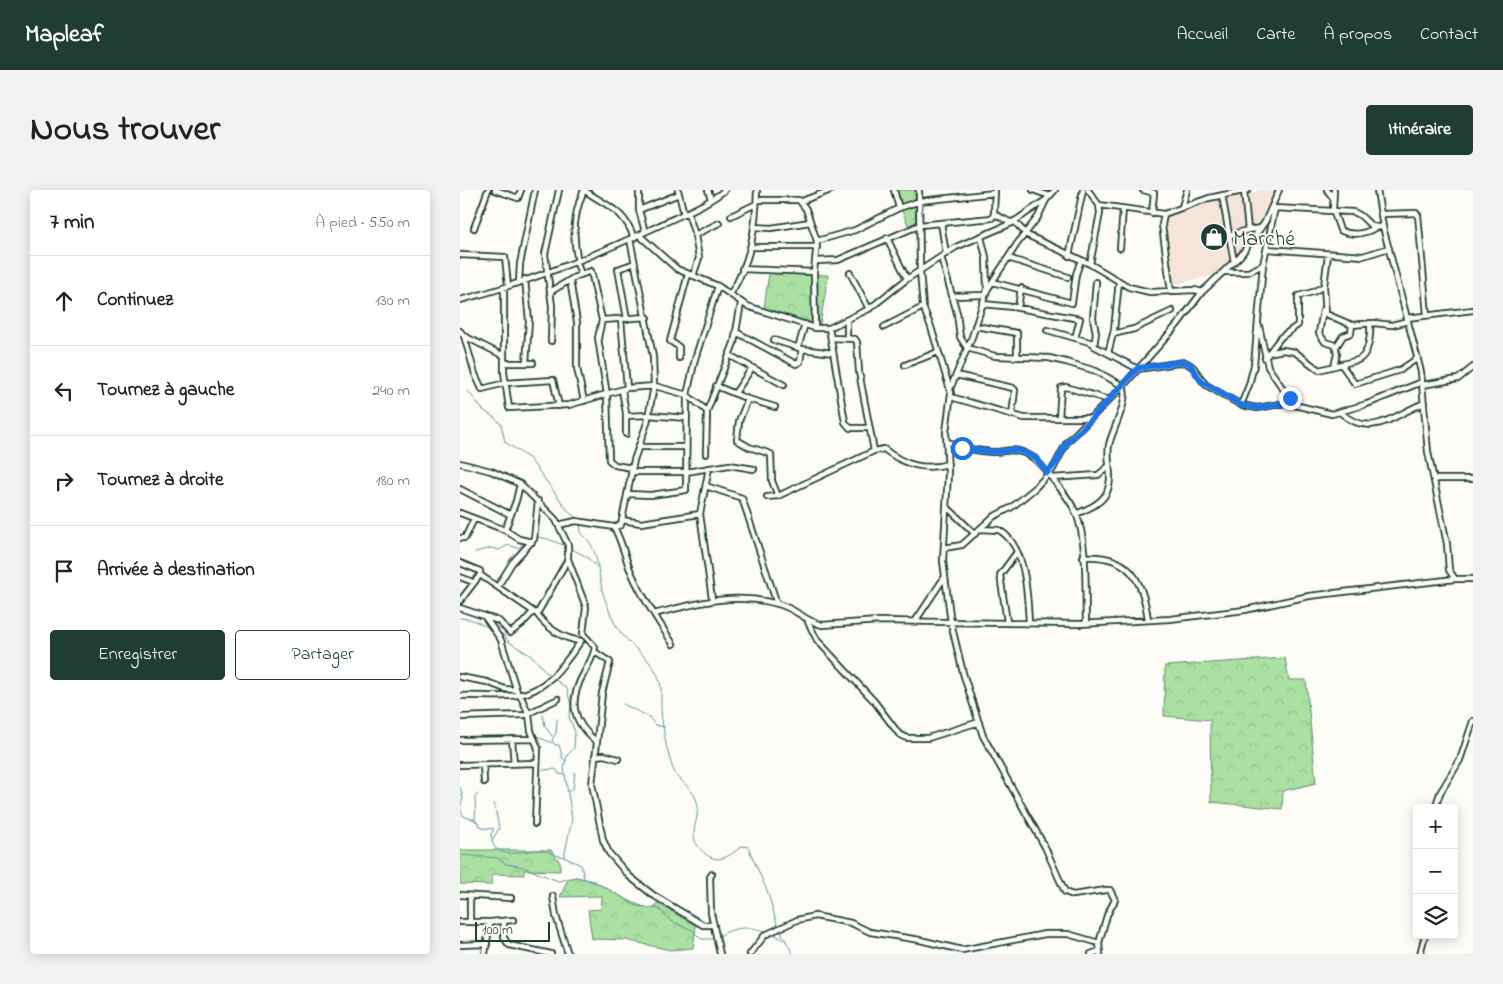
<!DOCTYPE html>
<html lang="fr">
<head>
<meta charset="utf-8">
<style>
	body { margin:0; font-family:"Indie Flower",sans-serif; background:#f2f2f2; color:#222 }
	.controls { position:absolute; right:15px; bottom:15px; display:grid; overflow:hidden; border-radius:5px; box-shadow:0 2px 12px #0003 }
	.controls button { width:45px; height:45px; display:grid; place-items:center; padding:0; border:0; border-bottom:1px solid #e0e0e0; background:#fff; color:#222; font:25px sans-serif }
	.scale { position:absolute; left:15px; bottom:12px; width:75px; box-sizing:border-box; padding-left:5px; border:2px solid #1f3d34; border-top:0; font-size:14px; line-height:18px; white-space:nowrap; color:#1f3d34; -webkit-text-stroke:4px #fdfcf7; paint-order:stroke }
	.stop { position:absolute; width:15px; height:15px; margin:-11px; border:4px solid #1a73e8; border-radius:50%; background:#fff }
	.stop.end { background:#1a73e8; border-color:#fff; box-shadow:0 1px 5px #0008 }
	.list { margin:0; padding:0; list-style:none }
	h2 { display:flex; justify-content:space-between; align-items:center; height:65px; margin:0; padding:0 20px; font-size:21px }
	h2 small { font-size:16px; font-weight:400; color:#767676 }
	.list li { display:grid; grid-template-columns:32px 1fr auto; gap:15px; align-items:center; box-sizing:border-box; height:90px; padding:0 20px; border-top:1px solid #e0e0e0 }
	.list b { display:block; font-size:19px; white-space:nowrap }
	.list em { font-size:16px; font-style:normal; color:#767676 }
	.actions { display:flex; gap:10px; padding:15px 20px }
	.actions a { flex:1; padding:11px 0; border:1px solid #1f3d34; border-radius:5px; text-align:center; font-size:18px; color:#1f3d34 }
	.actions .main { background:#1f3d34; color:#fff }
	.icon { flex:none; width:28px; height:28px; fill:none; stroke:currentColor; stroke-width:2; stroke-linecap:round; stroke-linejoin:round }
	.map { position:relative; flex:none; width:1013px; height:764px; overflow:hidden; border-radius:5px }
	header { display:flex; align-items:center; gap:30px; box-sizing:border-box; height:70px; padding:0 25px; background:#1f3d34; color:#fff }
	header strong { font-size:24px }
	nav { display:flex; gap:28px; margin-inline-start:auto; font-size:18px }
	.intro { display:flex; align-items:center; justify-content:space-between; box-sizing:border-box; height:120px; padding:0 30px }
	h1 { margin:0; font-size:35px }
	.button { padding:12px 22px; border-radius:5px; background:#1f3d34; color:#fff; font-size:18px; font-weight:700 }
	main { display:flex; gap:30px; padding:0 30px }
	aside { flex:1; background:#fff; border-radius:5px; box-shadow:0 2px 12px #0003 }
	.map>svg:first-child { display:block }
	.built { fill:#f4e4d9 }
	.forest { fill:url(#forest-crowns); stroke:#648e6b }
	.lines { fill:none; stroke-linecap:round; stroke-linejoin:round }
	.stream { stroke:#5d95a0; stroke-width:1 }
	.minor-casing { stroke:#1f3d34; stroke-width:8 }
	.minor { stroke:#fdfcf7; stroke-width:4.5 }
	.route { stroke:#1a73e8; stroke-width:6 }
	.labels { text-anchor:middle; stroke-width:4; stroke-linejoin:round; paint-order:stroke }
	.poi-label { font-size:22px; fill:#1f3d34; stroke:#fdfcf7; text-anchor:start }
</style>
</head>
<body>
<header>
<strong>Mapleaf</strong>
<nav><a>Accueil</a><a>Carte</a><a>À propos</a><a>Contact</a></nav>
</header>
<div class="intro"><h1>Nous trouver</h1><a class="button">Itinéraire</a></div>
<main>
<aside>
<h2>7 min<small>À pied · 550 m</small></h2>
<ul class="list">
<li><svg class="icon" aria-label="ahead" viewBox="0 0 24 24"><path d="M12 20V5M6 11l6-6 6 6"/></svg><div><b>Continuez</b></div><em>130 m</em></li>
<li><svg class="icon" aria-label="left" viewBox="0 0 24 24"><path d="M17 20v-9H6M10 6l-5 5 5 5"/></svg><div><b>Tournez à gauche</b></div><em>240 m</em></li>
<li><svg class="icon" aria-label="right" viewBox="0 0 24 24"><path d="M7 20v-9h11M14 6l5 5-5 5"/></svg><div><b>Tournez à droite</b></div><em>180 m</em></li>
<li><svg class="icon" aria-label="arrive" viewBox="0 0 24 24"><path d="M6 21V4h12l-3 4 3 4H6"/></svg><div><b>Arrivée à destination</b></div></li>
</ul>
<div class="actions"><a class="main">Enregistrer</a><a>Partager</a></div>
</aside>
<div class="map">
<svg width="1013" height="764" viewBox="0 0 1013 764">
	<defs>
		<pattern id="forest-crowns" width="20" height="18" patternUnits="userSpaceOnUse" patternTransform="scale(1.25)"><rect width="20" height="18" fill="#aae0a2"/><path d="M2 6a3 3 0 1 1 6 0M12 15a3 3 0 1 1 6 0" fill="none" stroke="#92c18c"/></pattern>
	</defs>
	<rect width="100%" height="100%" fill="#fdfcf7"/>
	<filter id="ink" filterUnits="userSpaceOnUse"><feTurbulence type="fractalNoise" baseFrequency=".02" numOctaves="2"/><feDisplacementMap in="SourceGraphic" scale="10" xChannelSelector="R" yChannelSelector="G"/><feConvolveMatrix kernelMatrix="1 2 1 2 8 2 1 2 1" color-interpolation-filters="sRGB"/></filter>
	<g filter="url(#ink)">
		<path class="built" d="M802 0H812L811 13 805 32 763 83 713 95 701 22Z"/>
		<path class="forest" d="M439 0H455L456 32 448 35 434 2Z
			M309 83 368 85 360 135 304 118Z
			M825 468 829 490H846L856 593 823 601 822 619 751 612 750 530 704 526 705 476Z
			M0 660H91L100 672V681L64 680V685L32 684 31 695 0 694Z
			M116 687C145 691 165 715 194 719L197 713 236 736 233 758 210 760 166 750 132 749 128 720 141 719 142 706 100 707 108 689Z"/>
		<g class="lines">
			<path class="stream" d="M8 201 22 219 36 229 41 234 45 252 70 269 109 322 119 330
				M120 333 121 343C142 359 136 389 146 412 149 420 152 429 157 437 168 456 189 465 198 486 202 495 201 501 201 511 200 528 207 563 213 579 218 590 231 597 236 609 243 624 227 643 238 656 254 676 265 670 282 656L288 657 308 703 317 734 333 764
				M77 347 88 349 106 356
				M110 358 127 367 137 377
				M15 362 32 358 39 360 48 355 58 358 65 353
				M0 428 10 429 30 438
				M38 442 44 445 49 452 73 467 87 483 107 499 111 516 109 527 115 542 114 558 107 566 104 578 112 629 104 667 121 675 124 688
				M163 514 189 527 195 535 205 537
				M83 525 85 536 92 546
				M97 529 96 543 92 550 95 555H99L103 569 106 571
				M76 546 92 553
				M83 580 96 579 99 584 104 585
				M109 601 113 599 115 582
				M0 618 3 626 15 630 22 638 34 639 31 644C32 648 32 653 34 656 44 670 67 659 81 660 89 661 95 666 104 667
				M0 618 3 608 0 597
				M15 630C16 622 15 616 15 607L18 604
				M33 649 39 638 34 613
				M0 665 38 668 46 674 63 677 98 691 116 687 134 691 177 716 199 719 211 731 232 740 241 749H254
				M312 743 324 750
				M258 747C274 736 289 736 308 742"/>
			<g class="minor-casing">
				<path id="minor" d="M35 0 58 8 61 0
					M124 0C146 16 164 19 174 48
					M218 0 224 24
					M248 0 251 9
					M434 0 439 18
					M459 0 460 81 463 117 471 137 491 203 486 242 488 284 483 371 491 433 503 483 523 546 585 657 605 702 613 705 646 700H650L655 710 647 725 639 753
					M573 0 590 6
					M628 0 639 15 640 23 630 74
					M683 0 694 3 692 23
					M867 0 873 8
					M874 0 873 20 880 40C891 46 904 44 915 38
					M917 0 923 37 947 128 1013 120
					M784 1 788 40 801 38
					M762 5 774 72
					M297 10H339L346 19 357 51 354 82 355 138
					M342 11 371 0
					M639 15 704 24
					M722 17 727 0
					M814 18 893 22C908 26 905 39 923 37
					M179 20V0
					M228 23 235 45 259 33
					M534 24 552 33
					M922 24 956 23 958 25 967 125
					M271 26 296 14
					M554 31 567 45 630 74 669 97 690 102 735 100 742 102
					M481 33 486 64
					M296 37 311 38 350 32
					M14 38 28 0
					M185 42 179 20 219 4
					M179 45 217 79 258 96 287 116 355 138H369L409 119 447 89 496 57 552 33 587 9 595 0
					M769 45 788 40
					M521 47 526 67 527 100
					M427 48 447 89
					M357 51 395 40 439 18 460 11 535 3
					M292 57H357
					M660 58 663 19
					M807 59 903 66 929 58
					M0 65 45 67 48 96
					M868 65 864 96 866 124 892 135 914 133 932 135 948 131
					M609 66 623 0
					M481 67 497 123 500 147 507 158 535 166 589 168 606 172 636 181 663 196C670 210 652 240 649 255 646 271 654 287 647 302 641 314 628 319 616 324
					M548 68 608 87
					M116 71 121 84
					M118 71C112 47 114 22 124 0
					M357 71 378 70 460 35 532 28 534 24 535 0
					M282 79 354 82
					M764 82H788L803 75
					M390 83 409 119
					M233 86 239 68 235 45
					M65 89 69 131 66 173
					M110 90 117 132V178L124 211
					M59 92 60 74 75 0
					M532 92 612 113 616 84 621 70
					M636 92 633 128 636 143 634 156 678 179 725 172 733 177 746 195 781 215 797 218 826 213 872 224 907 214 962 192
					M44 98V182L49 218 109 215 167 198 195 196 227 205 247 221 246 264
					M90 102 115 87 131 81 142 130 187 127
					M711 102 702 35 704 24 749 8 788 0
					M271 103C291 71 296 37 297 0
					M492 106 525 105
					M0 110C68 93 134 66 198 36 220 25 245 16 265 0
					M523 114 553 117 620 129 615 148
					M558 118 561 98
					M863 120 859 143 865 152 875 155 877 164 874 176
					M947 128 961 182 968 262 987 354 989 380 995 389H1013
					M161 129 167 198
					M167 129 158 79 175 73
					M142 130 138 148 147 205 149 270 155 275 172 278
					M515 136 557 143V167
					M799 136 808 177 834 215
					M424 137 463 117
					M369 138 385 232 390 238H408
					M587 140 633 153
					M0 141 4 146 15 184 22 199 45 193 93 190 99 216
					M276 142 336 174 340 172 342 159
					M653 144 674 139 712 121
					M4 146 44 166
					M387 148V130
					M314 150 342 159 373 163
					M91 151 92 116 85 64 99 0
					M876 157 883 146 891 143 892 135
					M338 158 345 134
					M648 163 654 140 659 91
					M808 163 823 160 835 162 859 180 898 170C909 165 911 145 910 133
					M269 165 324 195
					M219 168V157L210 151 228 84
					M805 168 821 147 838 135V106L853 102 864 96
					M44 173H73
					M881 174 895 194 940 180 958 168
					M445 175 478 162
					M496 185 553 198 555 200 552 225
					M962 195 998 189 1013 177
					M256 196 288 209 315 217
					M490 199 512 147 527 100 557 54 578 27 586 10
					M162 200 166 223V244
					M275 203 292 178
					M491 207 564 228H599
					M288 209 279 231 277 250 289 257 311 264 312 291 318 306
					M781 215 789 195 794 175 803 75 815 18
					M247 221 274 153 281 113
					M881 223C912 249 932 226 964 213
					M166 226 188 225 227 228
					M631 228H599L601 198 606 197 649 210
					M488 252C502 258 516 261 532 262 541 263 549 258 558 261 574 265 580 274 590 286 600 298 610 309 616 323 628 352 625 402 626 433
					M178 257H226
					M414 261 424 259C444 275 464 281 488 274
					M0 273 31 281 60 294 96 330 108 355V369L126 417 123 444 135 457C134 466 128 475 124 483 108 511 112 532 137 552L132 594 143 650 149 663 169 686 193 705 243 735H254
					M249 278 240 324 252 409
					M171 282H226L269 275 294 279
					M592 288 638 285 649 276
					M974 289H1013
					M246 296 282 308 317 414
					M0 299 51 325
					M167 304 191 305 226 300 227 205 235 169 258 96
					M307 307 318 306 414 261 399 182 397 152 395 149 372 148
					M487 317 515 344
					M0 323 45 340 56 311 60 294
					M162 330 181 333 240 324
					M98 335 116 331 154 337 161 335 174 270 187 233 194 196 193 167 170 49
					M154 337C161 350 164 363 169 377 180 404 197 429 213 454
					M520 339 539 340C567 357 567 404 569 432
					M45 340 59 349 72 352
					M0 348H5L14 329
					M484 358 502 355 533 327 552 317 574 299 593 279 607 252 663 196 718 134 742 102 781 65 805 32 819 0
					M623 367C669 364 683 389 688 430
					M0 373 20 381V385L77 424 108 369
					M0 387 13 392
					M38 396 52 373 74 349 78 311
					M0 411 20 385
					M0 418 39 431 50 443 62 434 73 422
					M77 424C87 438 103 449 121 451
					M194 424C238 413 273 402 318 414 339 420 344 431 362 435L419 431 619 434 710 429 785 420 849 406 995 389
					M25 427 41 450 58 505
					M456 430 484 388
					M348 432 357 450 414 511 439 544 447 548H468L519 532
					M547 432 540 385 557 362
					M135 462 150 472 142 503 137 552
					M0 487 27 492 45 499 56 500
					M60 505 69 524 71 541 78 558 75 634
					M0 506C18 505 40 508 58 505 88 500 105 473 121 451
					M0 527 65 525 98 509
					M52 549 54 574
					M0 550 74 549
					M135 566 144 565 158 569
					M23 574 24 592
					M0 575 76 573
					M975 618 980 603 1000 570 1013 531
					M252 684 250 687 251 723 260 764
					M0 705 51 708
					M93 706 96 726 108 764
					M44 731V748L49 755 91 764
					M0 732H30
					M10 732V706
					M0 755 27 754
					M25 764 30 732 53 730
					M290 764 305 745 337 730 355 726 391 733 410 742 460 750 502 760 585 744H608L639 753 640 764
					M631 764 640 761
					M960 764 965 745"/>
			</g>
			<use href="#minor" class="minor"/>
		</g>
	</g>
	<g class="lines" filter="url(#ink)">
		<path class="route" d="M502 258 531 262 558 260 576 268 587 283 596 273 607 252 622 239 678 178 721 172 729 173 741 191 781 215 798 218 819 214 834 215 830 208"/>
	</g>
	<defs>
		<g id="shop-disc" transform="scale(1.4375)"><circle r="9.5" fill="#1f3d34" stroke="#fdfcf7"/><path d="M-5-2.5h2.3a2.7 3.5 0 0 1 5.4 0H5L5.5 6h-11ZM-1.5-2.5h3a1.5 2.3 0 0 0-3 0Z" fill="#fff"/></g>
	</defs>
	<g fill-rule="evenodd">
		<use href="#shop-disc" x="754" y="47"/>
	</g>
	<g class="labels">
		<g class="poi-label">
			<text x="773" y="55">Marché</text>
		</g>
	</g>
</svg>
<div class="controls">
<button>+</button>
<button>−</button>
<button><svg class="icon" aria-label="layers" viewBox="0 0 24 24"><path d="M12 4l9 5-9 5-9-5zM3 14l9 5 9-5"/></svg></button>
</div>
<div class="scale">100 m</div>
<div class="stop" style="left:502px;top:258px"></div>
<div class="stop end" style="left:830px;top:208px"></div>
</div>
</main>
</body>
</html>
